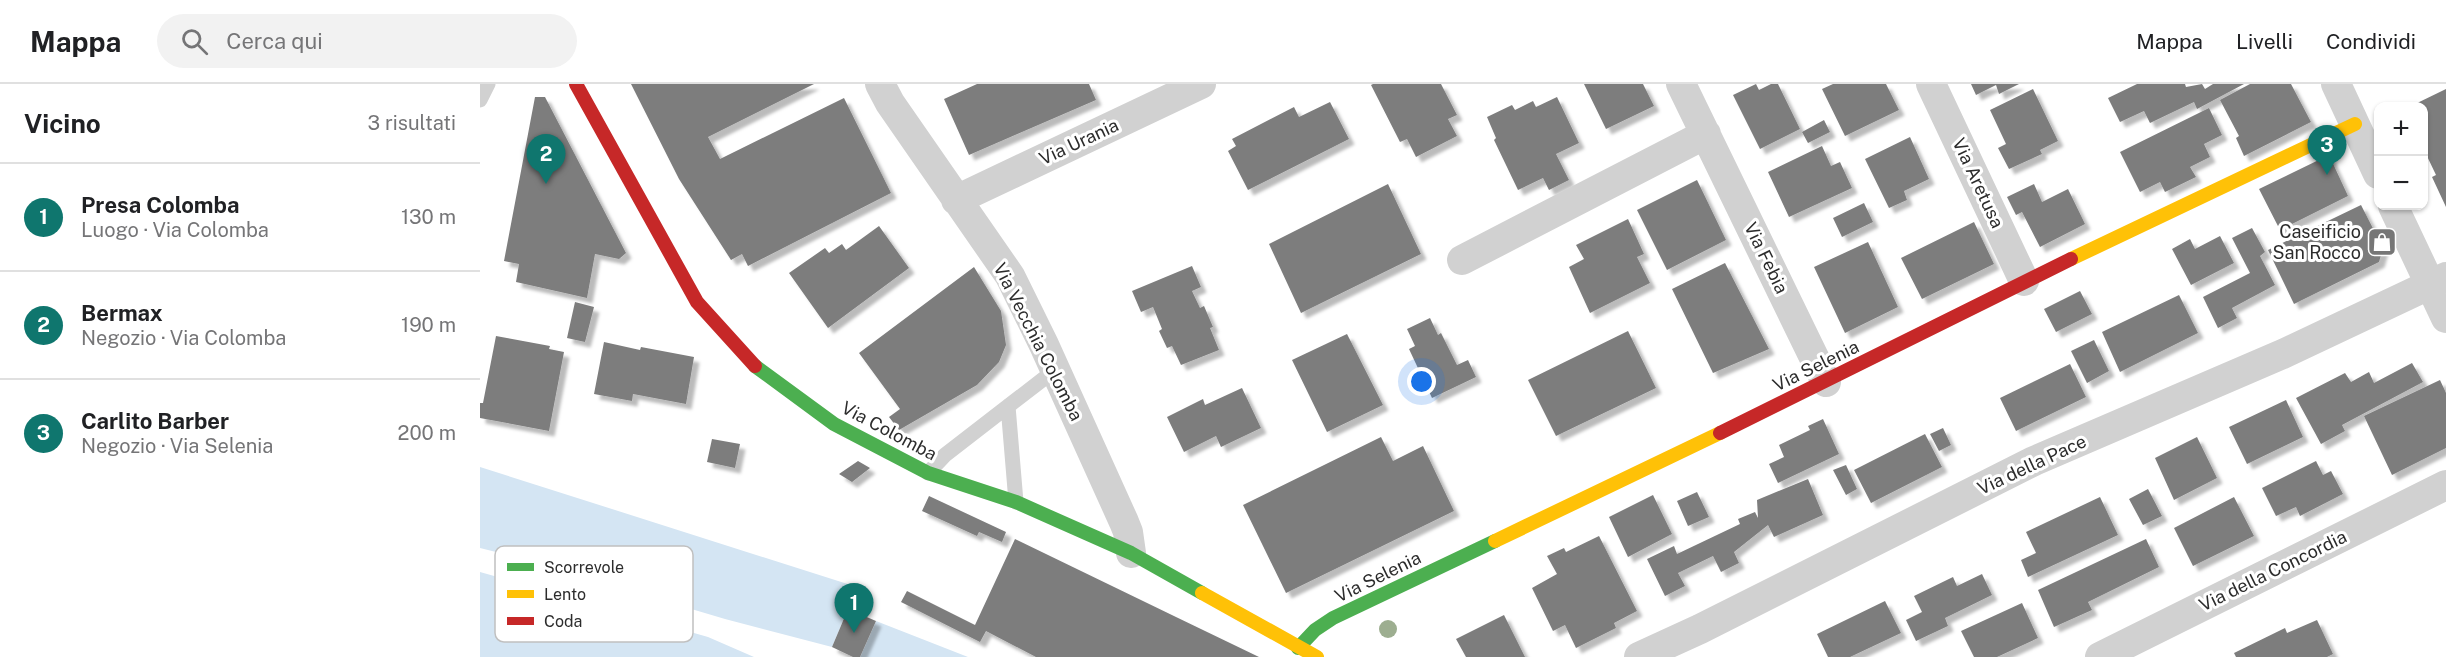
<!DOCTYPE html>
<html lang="it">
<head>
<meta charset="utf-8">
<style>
	body { margin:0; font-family:"Public Sans",sans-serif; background:#f2f2f2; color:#202124 }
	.controls { position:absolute; right:18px; top:18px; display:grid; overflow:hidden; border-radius:12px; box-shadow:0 2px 4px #0004 }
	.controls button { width:54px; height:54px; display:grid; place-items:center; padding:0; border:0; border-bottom:2px solid #e0e0e0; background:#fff; color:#202124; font:30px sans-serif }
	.you { position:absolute; left:942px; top:298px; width:21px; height:21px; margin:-15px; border:4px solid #fff; border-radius:50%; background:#1a73e8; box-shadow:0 0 0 9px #1a73e833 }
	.badge { display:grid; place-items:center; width:39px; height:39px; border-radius:50%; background:#0f766e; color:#fff; font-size:20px; font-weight:700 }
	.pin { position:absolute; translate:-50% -50px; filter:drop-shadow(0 2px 3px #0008) }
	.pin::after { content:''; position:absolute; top:32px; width:21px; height:18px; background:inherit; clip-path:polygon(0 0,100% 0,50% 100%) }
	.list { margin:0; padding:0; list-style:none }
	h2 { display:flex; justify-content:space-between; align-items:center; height:78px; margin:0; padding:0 24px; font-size:26px }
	h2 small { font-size:20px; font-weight:400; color:#757577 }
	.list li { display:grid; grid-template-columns:39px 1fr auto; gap:18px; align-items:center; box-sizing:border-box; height:108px; padding:0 24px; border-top:2px solid #e0e0e0 }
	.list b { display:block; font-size:22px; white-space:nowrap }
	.list p { margin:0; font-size:20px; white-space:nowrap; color:#757577 }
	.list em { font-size:20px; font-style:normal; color:#757577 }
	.icon { flex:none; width:33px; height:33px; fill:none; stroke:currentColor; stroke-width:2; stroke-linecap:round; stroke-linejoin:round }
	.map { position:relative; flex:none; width:1966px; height:573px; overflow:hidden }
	header { display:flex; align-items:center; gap:36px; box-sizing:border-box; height:84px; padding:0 30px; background:#fff; border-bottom:2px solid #e0e0e0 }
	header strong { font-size:28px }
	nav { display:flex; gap:33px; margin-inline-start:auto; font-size:21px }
	.search { width:420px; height:54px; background:#f2f2f2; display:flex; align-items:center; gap:15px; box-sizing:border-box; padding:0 21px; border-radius:33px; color:#757577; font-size:22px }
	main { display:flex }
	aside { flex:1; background:#fff }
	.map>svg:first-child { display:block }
	.water { fill:#d4e5f3 }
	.building { fill:#7d7d7d; filter:url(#shadow) }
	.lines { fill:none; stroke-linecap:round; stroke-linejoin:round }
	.lane { stroke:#d1d1d1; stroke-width:15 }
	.street { stroke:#d1d1d1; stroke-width:30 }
	.fast { stroke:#4caf50; stroke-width:14 }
	.slow { stroke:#ffc107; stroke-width:14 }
	.jam { stroke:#c62828; stroke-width:14 }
	.tree { fill:#9dae90 }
	.labels { text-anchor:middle; stroke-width:6; stroke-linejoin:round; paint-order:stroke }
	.street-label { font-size:18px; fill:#2c2c2c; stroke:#fff }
	.poi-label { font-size:18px; fill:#2c2c2c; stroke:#fff; text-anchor:end }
	.key { fill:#fff; stroke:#c0c0c0; stroke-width:1.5 }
	.key-label { font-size:16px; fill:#2c2c2c }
</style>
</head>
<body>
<header>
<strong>Mappa</strong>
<div class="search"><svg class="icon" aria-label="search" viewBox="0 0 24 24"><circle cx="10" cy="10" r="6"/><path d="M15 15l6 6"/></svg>Cerca qui</div>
<nav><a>Mappa</a><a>Livelli</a><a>Condividi</a></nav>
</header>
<main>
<aside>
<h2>Vicino<small>3 risultati</small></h2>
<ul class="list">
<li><span class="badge">1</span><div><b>Presa Colomba</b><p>Luogo · Via Colomba</p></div><em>130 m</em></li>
<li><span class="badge">2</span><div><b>Bermax</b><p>Negozio · Via Colomba</p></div><em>190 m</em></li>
<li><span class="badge">3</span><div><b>Carlito Barber</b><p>Negozio · Via Selenia</p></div><em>200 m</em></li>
</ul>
</aside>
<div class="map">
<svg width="1966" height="573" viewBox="0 0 1966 573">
	<defs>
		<filter id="shadow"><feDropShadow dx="5.5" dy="5.5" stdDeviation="1.5" flood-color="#0004"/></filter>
	</defs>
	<rect width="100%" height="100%" fill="#fff"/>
	<path class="water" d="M0 383 377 503 352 563 245 535 40 474 0 464Z
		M0 488 228 553 274 573H0Z
		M396 537 488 573H380Z"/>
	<path class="building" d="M151 0H334L228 53 240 75 364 14 411 109 268 182 262 170 251 176 199 95Z
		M497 0H609L616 16 489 71 464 15Z
		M893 0H961L977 31 968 35 977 52 936 73 927 55 920 58 891 1Z
		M1104 0H1163L1174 22 1126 45Z
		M1276 0 1279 6 1291 0H1298L1320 45 1280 65 1253 11Z
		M1353 0H1406L1419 26 1365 52 1342 5Z
		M1491 0H1539L1519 10 1516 1 1496 11Z
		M1657 0H1705L1706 3 1722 0 1725 5 1733 0H1764L1717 25 1714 18 1670 39 1664 27 1640 38 1628 14Z
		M1770 0H1811L1831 38 1764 72 1756 54 1759 52 1740 16Z
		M1553 5 1578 57 1560 66 1562 70 1529 85 1518 64 1526 60 1510 26Z
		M1966 5V123L1952 93 1956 91 1946 70 1944 71V22H1931Z
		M55 13H65L146 169 139 175 115 170 107 214 36 198 39 180 24 177Z
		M1077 13 1099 59 1076 70 1089 96 1069 106 1063 94 1038 106 1014 56 1016 54 1007 33 1032 21 1035 26 1053 17 1056 23Z
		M850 18 869 55 768 106 748 67 756 62 752 55 814 23 819 33Z
		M1729 24 1742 51 1724 60 1730 73 1710 83 1716 93 1685 108 1680 98 1660 108 1640 68Z
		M1344 36 1350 48 1328 59 1322 48Z
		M1430 53 1449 95 1424 107 1427 116 1409 124 1385 75Z
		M1342 62 1351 82 1360 78 1372 104 1309 133 1288 88Z
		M1849 71 1868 112 1800 146 1779 105Z
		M1217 96 1246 156 1187 186 1157 126Z
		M908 100 941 170 821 229 789 160Z
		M1554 100 1562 118 1588 105 1605 140 1560 163 1542 128 1536 131 1527 113Z
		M1384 119 1393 138 1362 153 1353 134Z
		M1881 121 1903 164 1899 178 1814 220 1788 166Z
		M1148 135 1164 170 1157 173 1170 199 1110 229 1089 183 1104 175 1096 161Z
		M1494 138 1514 180 1442 215 1421 174Z
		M399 142 429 184 348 244 309 189 345 164 349 169 362 160 366 166Z
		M1772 144 1785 168 1780 172 1795 201 1752 224 1757 234 1738 244 1723 213 1770 189 1752 154Z
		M1740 152 1754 179 1711 201 1692 165 1710 155 1715 165Z
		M1388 158 1418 223 1365 249 1334 183Z
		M1245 179 1289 265 1233 289 1192 205Z
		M712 182 721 203 712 207 720 224 724 222 733 243 730 244 739 266 701 281 692 262 687 264 679 247 682 245 673 223 661 228 652 207Z
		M494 183 521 227 526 261 519 278 497 301 419 346 409 333 420 325 379 269Z
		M1600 207 1612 230 1576 248 1564 225Z
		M1699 211 1718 249 1640 288 1622 248Z
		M95 218 114 223 105 258 87 254Z
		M950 234 958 251 961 249 977 281 988 276 996 293 952 314 929 265 935 262 927 245Z
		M1148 247 1176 304 1076 352 1048 296Z
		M867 250 903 321 847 348 812 276Z
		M16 252 70 262 69 265 84 268 69 347 0 334V319H3Z
		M1614 256 1629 287 1607 299 1591 267Z
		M124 258 160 266 161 263 214 273 206 320 153 310 152 317 114 310Z
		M1932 279 1943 298 1862 341 1865 347 1841 360 1816 314 1865 289 1871 298 1889 288 1894 299Z
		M1590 280 1606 313 1536 347 1520 314Z
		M1960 296 1966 309V364L1912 391 1884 332Z
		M762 304 781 344 741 363 736 352 704 368 687 333 723 315 725 321Z
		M1806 316 1823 353 1767 380 1749 343Z
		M1343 335 1359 370 1298 399 1289 380 1304 373 1299 361 1330 346 1328 342Z
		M1463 344 1471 361 1459 367 1450 350Z
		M1445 350 1462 383 1391 419 1374 386Z
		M901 353 913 377 943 362 974 427 806 509 763 421Z
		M1717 353 1737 394 1694 416 1675 374Z
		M232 355 260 360 255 384 227 378Z
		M378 377 390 384 372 398 359 390Z
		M1836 377 1843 391 1851 387 1863 410 1820 432 1816 423 1796 432 1782 404Z
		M1366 381 1377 405 1366 411 1353 386Z
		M1328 395 1343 431 1294 453 1288 441 1254 468 1259 479 1241 488 1233 472 1198 489 1205 502 1185 512 1167 475 1194 462 1197 470 1260 440 1258 435 1275 428 1278 434 1277 416Z
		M1668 405 1682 432 1663 441 1649 415Z
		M1217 408 1229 433 1208 442 1197 417Z
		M1173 411 1192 450 1148 473 1129 433Z
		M449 412 526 448 522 458 499 448 497 452 442 427Z
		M1620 413 1638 451 1548 493 1541 476 1556 469 1546 448Z
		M1754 413 1774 452 1713 482 1694 444Z
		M1119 452 1157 527 1134 539 1136 544 1096 564 1085 541 1073 547 1052 504 1077 490 1067 472 1084 464 1086 468Z
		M535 455 696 533 779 573H556L506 547 500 558 421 518 427 507 495 541Z
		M1666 455 1679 483 1608 518 1612 526 1574 543 1558 506Z
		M1502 490 1512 511 1465 534 1468 542 1436 557 1426 536 1442 528 1434 512 1473 493 1477 502Z
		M1405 517 1421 549 1370 573H1348L1337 550Z
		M1542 519 1558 554 1517 573H1494L1481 547Z
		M368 525 396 537 380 573H373L352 563Z
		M1024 531 1045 573H986L976 555Z
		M1837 536 1853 570 1847 573H1756L1754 569 1805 544 1807 549Z"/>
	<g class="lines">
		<path class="lane" d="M0 16 8 0
			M528 322 536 418
			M448 389 465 371 575 286"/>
		<path class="street" d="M400 0 410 19 530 192 564 261 644 438 648 448 651 469
			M1201 0 1346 298
			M1451 0 1544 197
			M1856 0 1898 90
			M476 116 721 0
			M1913 122 1966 234
			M982 176 1226 50
			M1159 573 1220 545 1554 377 1805 269 1966 193
			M1620 573 1966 401"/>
		<path class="fast" d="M275 282 354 340 448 389 536 418 651 469 722 509
			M818 564 835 546 853 534 1015 457"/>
		<path class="slow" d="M1591 175 1875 40
			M1015 457 1240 349
			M722 509 837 573"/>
		<path class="jam" d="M96 0 217 218 275 282
			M1240 349 1591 175"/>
	</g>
	<circle class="tree" cx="908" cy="545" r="9"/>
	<defs>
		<g id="shop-square" transform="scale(1.5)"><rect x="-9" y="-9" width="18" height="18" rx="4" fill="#767676" stroke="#fff"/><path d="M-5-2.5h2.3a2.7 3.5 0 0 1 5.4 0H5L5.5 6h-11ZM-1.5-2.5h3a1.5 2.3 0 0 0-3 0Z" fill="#fff"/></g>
	</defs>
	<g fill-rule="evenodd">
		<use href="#shop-square" x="1902" y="158"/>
	</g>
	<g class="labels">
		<g class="street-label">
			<text transform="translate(599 58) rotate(-25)" y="6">Via Urania</text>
			<text transform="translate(1498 99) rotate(65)" y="6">Via Aretusa</text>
			<text transform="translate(1286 174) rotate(64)" y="6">Via Febia</text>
			<text transform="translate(558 258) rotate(63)" y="6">Via Vecchia Colomba</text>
			<text transform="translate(1336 282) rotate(-26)" y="6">Via Selenia</text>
			<text transform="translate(409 347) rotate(28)" y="6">Via Colomba</text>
			<text transform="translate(1552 381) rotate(-25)" y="6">Via della Pace</text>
			<text transform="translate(1793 487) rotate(-26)" y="6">Via della Concordia</text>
			<text transform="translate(898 493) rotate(-26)" y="6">Via Selenia</text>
		</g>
		<g class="poi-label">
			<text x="1881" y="154">Caseificio<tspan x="1881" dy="21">San Rocco</tspan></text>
		</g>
	</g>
	<rect x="15" y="462" width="198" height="96" rx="9" class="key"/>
	<rect x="27" y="479" width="27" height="8" fill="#4caf50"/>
	<rect x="27" y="506" width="27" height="8" fill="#ffc107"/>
	<rect x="27" y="533" width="27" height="8" fill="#c62828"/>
	<g class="key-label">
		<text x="64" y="489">Scorrevole</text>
		<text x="64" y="516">Lento</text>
		<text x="64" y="543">Coda</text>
	</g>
</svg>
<div class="controls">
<button>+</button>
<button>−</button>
</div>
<div class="you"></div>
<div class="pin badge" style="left:374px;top:549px">1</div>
<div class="pin badge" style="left:66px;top:100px">2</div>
<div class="pin badge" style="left:1847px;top:91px">3</div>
</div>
</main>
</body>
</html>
